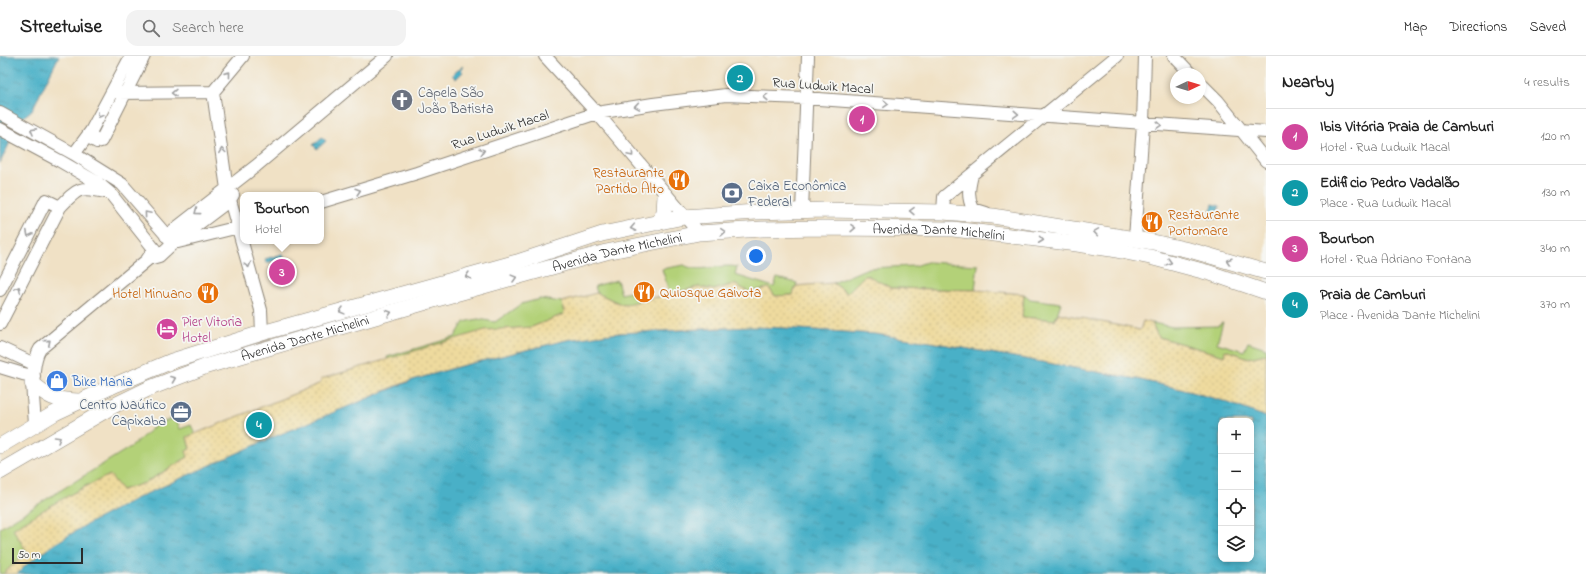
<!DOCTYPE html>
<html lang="en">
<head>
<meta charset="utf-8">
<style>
	body { margin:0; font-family:"Indie Flower",sans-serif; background:#f2f2f2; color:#222 }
	.controls { position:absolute; right:12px; bottom:12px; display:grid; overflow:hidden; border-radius:8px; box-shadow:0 2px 6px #0003 }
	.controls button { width:36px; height:36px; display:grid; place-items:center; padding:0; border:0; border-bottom:1px solid #e0e0e0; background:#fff; color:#222; font:20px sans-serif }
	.compass { position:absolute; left:1170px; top:12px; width:36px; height:36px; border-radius:50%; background:#fff; box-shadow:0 2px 6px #0003; rotate:86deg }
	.scale { position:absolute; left:12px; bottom:10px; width:71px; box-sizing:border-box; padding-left:4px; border:2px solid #2b2b2b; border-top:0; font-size:11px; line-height:14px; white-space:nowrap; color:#2b2b2b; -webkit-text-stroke:3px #f6f6f2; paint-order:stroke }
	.you { position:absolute; left:756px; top:200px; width:14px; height:14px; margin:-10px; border:3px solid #fff; border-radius:50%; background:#1a73e8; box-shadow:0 0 0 6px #1a73e833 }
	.badge { display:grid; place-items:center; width:26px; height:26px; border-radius:50%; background:#2563eb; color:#fff; font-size:13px; font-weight:700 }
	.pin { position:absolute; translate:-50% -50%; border:2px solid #fff; box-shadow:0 1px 4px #0006 }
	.popup { position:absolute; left:240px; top:136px; width:84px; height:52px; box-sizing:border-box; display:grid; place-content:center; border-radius:8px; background:#fff; filter:drop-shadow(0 1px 3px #0005); font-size:13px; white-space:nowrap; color:#767676 }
	.popup b { font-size:15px; color:#222 }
	.popup::after { content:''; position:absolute; left:50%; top:100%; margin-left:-8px; border:8px solid transparent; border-top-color:#fff }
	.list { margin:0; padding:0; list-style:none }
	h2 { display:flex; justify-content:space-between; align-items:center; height:52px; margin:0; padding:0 16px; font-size:17px }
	h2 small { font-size:13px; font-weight:400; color:#767676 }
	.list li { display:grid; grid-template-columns:26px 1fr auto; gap:12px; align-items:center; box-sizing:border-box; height:56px; padding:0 16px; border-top:1px solid #e0e0e0 }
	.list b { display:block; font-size:15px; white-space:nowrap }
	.list p { margin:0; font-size:13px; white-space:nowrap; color:#767676 }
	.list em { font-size:13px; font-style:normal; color:#767676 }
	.icon { flex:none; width:22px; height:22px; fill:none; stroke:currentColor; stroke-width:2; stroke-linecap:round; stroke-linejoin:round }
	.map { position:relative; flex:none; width:1266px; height:518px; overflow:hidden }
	header { display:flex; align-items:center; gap:24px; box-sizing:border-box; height:56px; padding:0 20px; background:#fff; border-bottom:1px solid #e0e0e0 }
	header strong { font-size:19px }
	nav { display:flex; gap:22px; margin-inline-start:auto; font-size:14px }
	.search { width:280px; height:36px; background:#f2f2f2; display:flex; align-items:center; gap:10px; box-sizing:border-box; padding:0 14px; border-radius:12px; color:#767676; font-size:15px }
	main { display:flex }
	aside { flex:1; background:#fff }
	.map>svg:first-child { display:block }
	.grass { fill:#b3d178; stroke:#6f7e52 }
	.sand { fill:url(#sand-dots); stroke:#8c8264 }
	.water { fill:url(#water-ripples); stroke:#3a6e79; fill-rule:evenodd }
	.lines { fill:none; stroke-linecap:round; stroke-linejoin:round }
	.minor-casing { stroke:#8e8678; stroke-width:14 }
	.major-casing { stroke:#8e8678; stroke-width:16 }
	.minor { stroke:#fff; stroke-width:12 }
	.major { stroke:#fff; stroke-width:15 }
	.oneway { stroke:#a0a0a0 }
	.labels { text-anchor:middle; stroke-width:3.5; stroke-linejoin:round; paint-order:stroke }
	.street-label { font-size:14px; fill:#2b2b2b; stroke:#f6f6f2 }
	.worship-label { font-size:14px; fill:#5b616d; stroke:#f6f6f2; text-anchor:start }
	.food-label { font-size:14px; fill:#c56008; stroke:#f6f6f2; text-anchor:end }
	.service-label { font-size:14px; fill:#4e5e75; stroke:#f6f6f2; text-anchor:start }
	.hotel-label { font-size:14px; fill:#b23c85; stroke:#f6f6f2; text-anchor:start }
	.shop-label { font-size:14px; fill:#366cbe; stroke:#f6f6f2; text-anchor:start }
</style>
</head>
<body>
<header>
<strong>Streetwise</strong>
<div class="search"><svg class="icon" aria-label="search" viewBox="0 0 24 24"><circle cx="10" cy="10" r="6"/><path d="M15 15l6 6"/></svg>Search here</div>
<nav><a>Map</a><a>Directions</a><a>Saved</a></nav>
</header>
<main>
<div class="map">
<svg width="1266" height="518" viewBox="0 0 1266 518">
	<defs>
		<pattern id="sand-dots" width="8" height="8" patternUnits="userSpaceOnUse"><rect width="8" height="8" fill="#eeda9e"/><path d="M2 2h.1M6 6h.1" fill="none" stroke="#cb8" stroke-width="1.8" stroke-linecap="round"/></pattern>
		<pattern id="water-ripples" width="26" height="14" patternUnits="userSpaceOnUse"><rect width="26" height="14" fill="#48b0c7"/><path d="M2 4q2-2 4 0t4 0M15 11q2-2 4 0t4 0" fill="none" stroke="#3c8fa2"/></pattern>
	</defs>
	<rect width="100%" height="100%" fill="#f6f6f2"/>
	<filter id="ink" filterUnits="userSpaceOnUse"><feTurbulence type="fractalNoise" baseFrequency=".025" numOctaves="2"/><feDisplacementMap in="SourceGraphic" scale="8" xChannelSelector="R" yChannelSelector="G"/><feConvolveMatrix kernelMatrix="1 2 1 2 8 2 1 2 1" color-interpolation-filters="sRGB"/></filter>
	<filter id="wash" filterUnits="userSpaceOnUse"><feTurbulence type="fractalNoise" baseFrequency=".012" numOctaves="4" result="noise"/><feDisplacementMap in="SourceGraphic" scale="16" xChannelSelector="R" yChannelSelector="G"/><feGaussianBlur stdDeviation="0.9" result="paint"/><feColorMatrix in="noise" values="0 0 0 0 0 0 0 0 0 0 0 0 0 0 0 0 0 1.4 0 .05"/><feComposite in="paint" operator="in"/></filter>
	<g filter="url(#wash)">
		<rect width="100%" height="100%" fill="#f0e1c5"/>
		<path class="grass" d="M927 206 978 209 975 234 891 232 868 220H864L847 237 833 227 868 212 915 210Z
			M684 209C699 218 720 207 737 211L735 219 774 231 777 222 797 227 793 239 775 240 769 232 749 236 734 228 714 234 699 231 670 238 662 213Z
			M617 224 621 238 639 234 641 245 623 249 597 237 595 230Z
			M1024 238 1030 243 1061 247 1055 264 1022 261Z
			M540 243 562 246 564 258 532 271 460 282 388 304 387 301 455 281 464 266 478 263 495 266 521 248Z
			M1223 266 1217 287 1244 295 1248 286 1266 292V298L1249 302 1226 295 1224 300 1158 281 1152 267 1173 271 1218 270Z
			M176 361 180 373 191 369 195 378 187 381 190 393 188 401 145 427 134 431 122 434 87 429 13 473 27 496 3 518H0V472L132 390 157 368Z"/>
		<path class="sand" d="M864 220H869L891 232 977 234 1024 238 1022 261 1055 264 1058 257 1140 274 1143 265 1152 267 1158 281 1224 300 1225 294 1249 302 1266 298V361L1223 345 1180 333 1136 323 930 286 874 278 783 272H716L620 277 567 284 461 310 413 324 393 331 84 470C60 485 37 499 17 518H3L27 496 13 473C44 453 76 434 110 419L122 434 145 427 188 401 186 395 190 393 187 381 321 327V323L485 274 532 271 564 258 562 246 597 237 623 249 699 231 714 234 734 228 749 236 769 232 775 240 793 239 796 230 833 227 847 237Z"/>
		<path class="water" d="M0 0H59L32 54 21 63 0 107Z
			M463 10 464 11 461 14 463 16 456 23 452 19Z
			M322 81 326 85 317 93 313 89Z
			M1213 148 1220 150 1215 163 1209 162Z
			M283 198 284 202 266 207 265 203Z
			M751 271 783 272 874 278 930 286 1136 323 1180 333 1223 345 1266 361V518H17L26 509 53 489 84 470 137 442 271 382 413 324 461 310 567 284 595 280 620 277ZM1221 365H1251V503H1221Z"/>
	</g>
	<g filter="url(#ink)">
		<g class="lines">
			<g class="minor-casing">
				<path id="minor" d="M545 0 597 57 699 177
					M1174 0 1191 18
					M1200 27 1218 45 1266 105
					M213 36 227 133 261 254 262 277
					M213 36 243 0
					M119 37 213 36
					M0 57 74 98 122 128 173 187
					M0 73 60 105 98 127 110 137 159 199
					M91 75 92 83 97 86 101 85 144 0
					M74 98 91 75 131 0
					M972 119C969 131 967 141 973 153L986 157
					M321 146 417 117 597 57 653 48 726 39 805 42 1266 76
					M802 155 808 0
					M943 156 944 141 1117 0
					M166 180 256 110 387 0
					M1135 183 1143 68 1145 0
					M178 186 243 170
					M152 202 159 200 173 187 230 144 233 139
					M0 234 46 144 60 151
					M0 268 60 151C78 132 80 130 105 136
					M0 292 34 308
					M0 311 23 318 34 320
					M35 368 32 327C35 315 33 304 40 293L147 204 154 193"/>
			</g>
			<g class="major-casing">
				<g id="major">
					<path d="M658 167 664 156 665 139"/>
					<path d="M32 327C50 342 54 344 78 345"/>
					<path d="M0 390 55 357 117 328 172 305 262 277 517 206 602 178 684 161 756 156 823 154 943 156 993 160 1153 186 1193 195 1266 216"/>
					<path id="s1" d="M0 416 113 350 150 332 207 310 437 243 606 196 699 177 762 173 823 172 953 173 1077 188 1111 193 1150 201 1210 217 1266 236"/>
				</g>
			</g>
			<use href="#minor" class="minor"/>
			<use href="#major" class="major"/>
		</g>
		<defs><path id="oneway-chevron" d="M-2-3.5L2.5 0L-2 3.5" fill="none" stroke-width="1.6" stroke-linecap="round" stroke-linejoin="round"/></defs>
		<g class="oneway">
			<use href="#oneway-chevron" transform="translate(228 18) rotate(-51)"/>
			<use href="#oneway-chevron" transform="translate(174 37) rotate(179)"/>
			<use href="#oneway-chevron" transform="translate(766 41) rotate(-178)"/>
			<use href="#oneway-chevron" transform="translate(886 48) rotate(4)"/>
			<use href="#oneway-chevron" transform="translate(637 50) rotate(171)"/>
			<use href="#oneway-chevron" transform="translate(1016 58) rotate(4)"/>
			<use href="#oneway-chevron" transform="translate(100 59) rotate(118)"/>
			<use href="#oneway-chevron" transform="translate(1159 69) rotate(4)"/>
			<use href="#oneway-chevron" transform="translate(33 75) rotate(-151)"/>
			<use href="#oneway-chevron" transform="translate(222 95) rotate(-98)"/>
			<use href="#oneway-chevron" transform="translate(482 95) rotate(-18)"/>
			<use href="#oneway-chevron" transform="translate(631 98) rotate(50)"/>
			<use href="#oneway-chevron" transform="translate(358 135) rotate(-17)"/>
			<use href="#oneway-chevron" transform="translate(912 155) rotate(-179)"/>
			<use href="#oneway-chevron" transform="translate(197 156) rotate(143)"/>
			<use href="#oneway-chevron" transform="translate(147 158) rotate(-130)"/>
			<use href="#oneway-chevron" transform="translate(633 172) rotate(169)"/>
			<use href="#oneway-chevron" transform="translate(853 172) rotate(-1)"/>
			<use href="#oneway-chevron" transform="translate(723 176) rotate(-4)"/>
			<use href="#oneway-chevron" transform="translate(1096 176) rotate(-171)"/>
			<use href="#oneway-chevron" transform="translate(29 178) rotate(117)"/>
			<use href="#oneway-chevron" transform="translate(1041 184) rotate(7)"/>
			<use href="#oneway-chevron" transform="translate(1229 205) rotate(-164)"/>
			<use href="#oneway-chevron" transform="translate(1169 206) rotate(15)"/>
			<use href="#oneway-chevron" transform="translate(248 209) rotate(74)"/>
			<use href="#oneway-chevron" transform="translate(468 220) rotate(164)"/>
			<use href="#oneway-chevron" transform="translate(514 222) rotate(-15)"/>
			<use href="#oneway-chevron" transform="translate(18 233) rotate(-63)"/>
			<use href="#oneway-chevron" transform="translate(342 255) rotate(165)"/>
			<use href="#oneway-chevron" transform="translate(389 257) rotate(-16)"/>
			<use href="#oneway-chevron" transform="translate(48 286) rotate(-40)"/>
			<use href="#oneway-chevron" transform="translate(173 323) rotate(-21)"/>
			<use href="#oneway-chevron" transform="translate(58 383) rotate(-31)"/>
		</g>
	</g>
	<defs>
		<g id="church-disc" transform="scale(1.15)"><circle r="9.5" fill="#6b7280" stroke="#f6f6f2"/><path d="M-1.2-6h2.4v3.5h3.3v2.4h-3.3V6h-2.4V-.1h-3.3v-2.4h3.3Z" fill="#fff"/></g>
		<g id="restaurant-disc" transform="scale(1.15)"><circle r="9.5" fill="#e8710a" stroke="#f6f6f2"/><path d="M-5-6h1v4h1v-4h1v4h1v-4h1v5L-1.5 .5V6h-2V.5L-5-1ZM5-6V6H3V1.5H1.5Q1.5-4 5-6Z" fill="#fff"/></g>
		<g id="bank-disc" transform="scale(1.15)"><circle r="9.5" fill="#5c6f8a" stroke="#f6f6f2"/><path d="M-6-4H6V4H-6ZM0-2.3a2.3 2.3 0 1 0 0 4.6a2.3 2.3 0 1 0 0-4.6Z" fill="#fff"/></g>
		<g id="hotel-disc" transform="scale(1.15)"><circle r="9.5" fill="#d1479c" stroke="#f6f6f2"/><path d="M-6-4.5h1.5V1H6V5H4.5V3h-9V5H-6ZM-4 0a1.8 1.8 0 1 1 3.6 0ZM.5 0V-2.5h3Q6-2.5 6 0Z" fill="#fff"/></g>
		<g id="shop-disc" transform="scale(1.15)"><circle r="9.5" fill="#3f7fe0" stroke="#f6f6f2"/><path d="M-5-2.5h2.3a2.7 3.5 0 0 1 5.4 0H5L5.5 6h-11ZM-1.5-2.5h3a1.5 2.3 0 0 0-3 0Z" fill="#fff"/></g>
		<g id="office-disc" transform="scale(1.15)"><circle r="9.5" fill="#5c6f8a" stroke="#f6f6f2"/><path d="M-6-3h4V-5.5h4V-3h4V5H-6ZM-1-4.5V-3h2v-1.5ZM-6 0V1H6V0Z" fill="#fff"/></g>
	</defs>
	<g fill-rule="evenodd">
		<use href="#church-disc" x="402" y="44"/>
		<use href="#restaurant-disc" x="679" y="124"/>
		<use href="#bank-disc" x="732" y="137"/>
		<use href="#restaurant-disc" x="1152" y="166"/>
		<use href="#restaurant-disc" x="644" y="236"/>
		<use href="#restaurant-disc" x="208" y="237"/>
		<use href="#hotel-disc" x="167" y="273"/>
		<use href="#shop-disc" x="57" y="325"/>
		<use href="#office-disc" x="181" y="356"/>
	</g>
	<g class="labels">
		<g class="street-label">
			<text transform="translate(823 29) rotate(4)" y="5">Rua Ludwik Macal</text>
			<text transform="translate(500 73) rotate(-18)" y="5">Rua Ludwik Macal</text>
			<text dy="5" stroke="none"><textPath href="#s1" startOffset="983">Avenida Dante Michelini</textPath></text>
			<text dy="5" stroke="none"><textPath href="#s1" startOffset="659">Avenida Dante Michelini</textPath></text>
			<text dy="5" stroke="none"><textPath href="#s1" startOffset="335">Avenida Dante Michelini</textPath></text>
		</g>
		<g class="worship-label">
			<text x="418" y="41">Capela São<tspan x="418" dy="16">João Batista</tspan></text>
		</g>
		<g class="food-label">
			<text x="664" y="121">Restaurante<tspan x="664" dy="16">Partido Alto</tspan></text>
			<text x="1168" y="163" text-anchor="start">Restaurante<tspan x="1168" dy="16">Portomare</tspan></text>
			<text x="660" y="241" text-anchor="start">Quiosque Gaivota</text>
			<text x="192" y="242">Hotel Minuano</text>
		</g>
		<g class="service-label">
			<text x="748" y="134">Caixa Econômica<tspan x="748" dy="16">Federal</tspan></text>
			<text x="166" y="353" text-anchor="end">Centro Naútico<tspan x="166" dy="16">Capixaba</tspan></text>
		</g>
		<g class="hotel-label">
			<text x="182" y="270">Pier Vitoria<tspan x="182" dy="16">Hotel</tspan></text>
		</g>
		<g class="shop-label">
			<text x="72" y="330">Bike Mania</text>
		</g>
	</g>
</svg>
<div class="controls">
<button>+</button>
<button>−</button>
<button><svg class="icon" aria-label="locate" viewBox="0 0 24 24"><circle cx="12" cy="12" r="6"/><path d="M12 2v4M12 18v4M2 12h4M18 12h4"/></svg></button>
<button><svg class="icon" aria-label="layers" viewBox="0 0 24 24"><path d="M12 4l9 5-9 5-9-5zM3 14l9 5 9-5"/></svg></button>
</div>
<svg class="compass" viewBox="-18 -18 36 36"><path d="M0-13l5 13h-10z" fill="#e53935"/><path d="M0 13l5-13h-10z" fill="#767676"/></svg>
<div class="scale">50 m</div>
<div class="you"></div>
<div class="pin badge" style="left:862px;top:63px;background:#d1479c">1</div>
<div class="pin badge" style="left:740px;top:22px;background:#0f9aa8">2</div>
<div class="pin badge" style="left:282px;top:216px;background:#d1479c">3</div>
<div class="popup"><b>Bourbon</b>Hotel</div>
<div class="pin badge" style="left:259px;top:369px;background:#0f9aa8">4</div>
</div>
<aside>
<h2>Nearby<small>4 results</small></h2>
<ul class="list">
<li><span class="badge" style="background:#d1479c">1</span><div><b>Ibis Vitória Praia de Camburi</b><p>Hotel · Rua Ludwik Macal</p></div><em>120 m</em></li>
<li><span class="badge" style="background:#0f9aa8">2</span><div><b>Edificio Pedro Vadalão</b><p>Place · Rua Ludwik Macal</p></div><em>130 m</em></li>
<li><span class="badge" style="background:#d1479c">3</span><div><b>Bourbon</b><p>Hotel · Rua Adriano Fontana</p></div><em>340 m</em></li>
<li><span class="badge" style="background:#0f9aa8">4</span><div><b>Praia de Camburi</b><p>Place · Avenida Dante Michelini</p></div><em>370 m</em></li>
</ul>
</aside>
</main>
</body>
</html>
